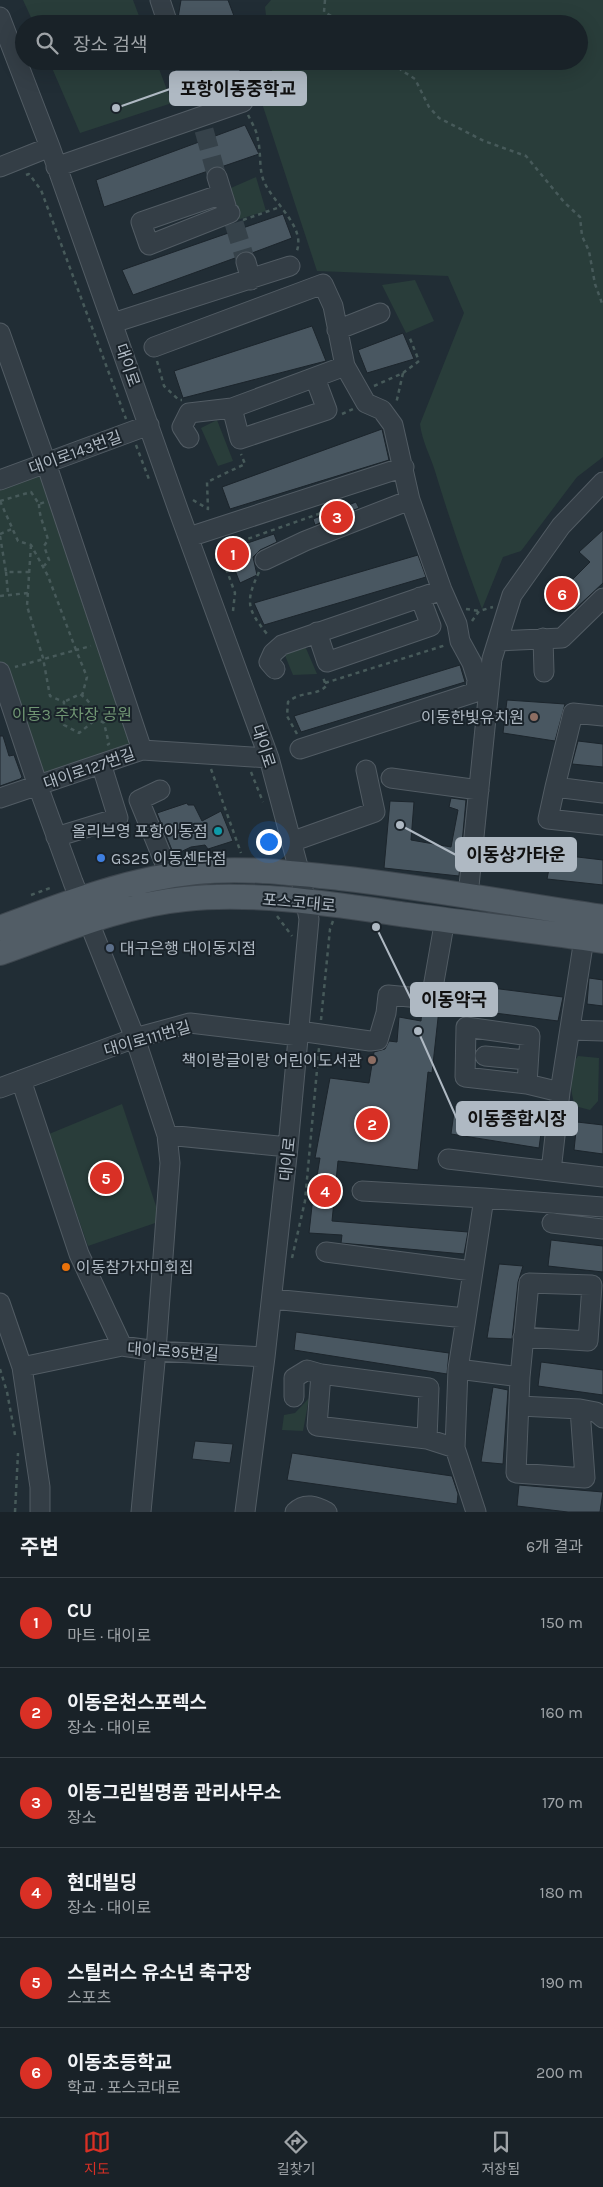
<!DOCTYPE html>
<html lang="ko">
<head>
<meta charset="utf-8">
<style>
	body { margin:0; font-family:Karla,"Noto Sans KR",sans-serif; background:#262f34; color:#f1f3f6 }
	.you { position:absolute; left:268px; top:841px; width:18px; height:18px; margin:-12px; border:4px solid #fff; border-radius:50%; background:#1a73e8; box-shadow:0 0 0 8px #1a73e833 }
	.badge { display:grid; place-items:center; width:32px; height:32px; border-radius:50%; background:#d93025; color:#fff; font-size:16px; font-weight:700 }
	.pin { position:absolute; translate:-50% -50%; border:2px solid #fff; box-shadow:0 1px 5px #0006 }
	.list { margin:0; padding:0; list-style:none }
	h2 { display:flex; justify-content:space-between; align-items:center; height:65px; margin:0; padding:0 20px; font-size:21px }
	h2 small { font-size:16px; font-weight:400; color:#9fa4a8 }
	.list li { display:grid; grid-template-columns:32px 1fr auto; gap:15px; align-items:center; box-sizing:border-box; height:90px; padding:0 20px; border-top:1px solid #373f45 }
	.list b { display:block; font-size:19px; white-space:nowrap }
	.list p { margin:0; font-size:16px; white-space:nowrap; color:#9fa4a8 }
	.list em { font-size:16px; font-style:normal; color:#9fa4a8 }
	.icon { flex:none; width:28px; height:28px; fill:none; stroke:currentColor; stroke-width:2; stroke-linecap:round; stroke-linejoin:round }
	.map { position:relative; flex:none; width:603px; height:1512px; overflow:hidden }
	.search { position:absolute; background:#192228; box-shadow:0 5px 20px #0002; left:15px; right:15px; top:15px; height:55px; display:flex; align-items:center; gap:12px; box-sizing:border-box; padding:0 18px; border-radius:28px; color:#9fa4a8; font-size:19px }
	.sheet { height:605px; background:#192228 }
	nav { display:flex; justify-content:space-around; align-items:center; box-sizing:border-box; height:70px; border-top:1px solid #373f45; background:#192228; font-size:14px; color:#9fa4a8 }
	nav a { display:grid; justify-items:center; gap:2px }
	nav .on { color:#d93025 }
	.map>svg:first-child { display:block }
	.green { fill:#293d3a }
	.building { fill:#495761; stroke:#1c252c }
	.lines { fill:none; stroke-linecap:round; stroke-linejoin:round }
	.minor-tunnel { stroke:#36424a; stroke-width:19; stroke-dasharray:19 9; stroke-linecap:butt }
	.minor-casing { stroke:#525c64; stroke-width:21 }
	.major-casing { stroke:#3e474f; stroke-width:26 }
	.path { stroke:#475a5a; stroke-width:2.5; stroke-dasharray:4 4; stroke-linecap:butt }
	.minor { stroke:#343e46; stroke-width:19 }
	.major { stroke:#525d66; stroke-width:24 }
	.education-dot { fill:#8d6e63; stroke:#1a232a; stroke-width:2 }
	.culture-dot { fill:#0f9aa8; stroke:#1a232a; stroke-width:2 }
	.shop-dot { fill:#3f7fe0; stroke:#1a232a; stroke-width:2 }
	.service-dot { fill:#5c6f8a; stroke:#1a232a; stroke-width:2 }
	.food-dot { fill:#e8710a; stroke:#1a232a; stroke-width:2 }
	.labels { text-anchor:middle; stroke-width:4; stroke-linejoin:round; paint-order:stroke }
	.street-label { font-size:16px; fill:#afb9c3; stroke:#1a232a }
	.park-label { font-size:16px; fill:#709673; stroke:#1a232a }
	.poi-label { font-size:16px; fill:#afb9c3; stroke:#1a232a; text-anchor:end }
	.leader { fill:none; stroke:#afb9c3; stroke-width:2 }
	.callout-dot { fill:#afb9c3; stroke:#1a232a; stroke-width:2 }
	.callout { fill:#afb9c3; stroke:#afb9c3; stroke-width:2 }
	.callout-label { font-size:18px; text-anchor:middle; font-weight:bold; fill:#111 }
</style>
</head>
<body>
<div class="map">
<svg width="603" height="1512" viewBox="0 0 603 1512">
	<rect width="100%" height="100%" fill="#212d35"/>
	<path class="green" d="M23 0H133L142 24H34Z
		M271 0H603V457L577 477 521 551 503 557 482 609C465 563 449 518 435 471 430 455 422 441 420 424L464 313 448 276 317 271 256 85 272 72 271 61H579V24H267L265 7Z
		M49 61H156L172 103 80 133Z
		M256 177 266 211 237 220 224 191Z
		M415 280 434 321 406 333 382 285Z
		M217 420 233 461 218 466 201 428Z
		M46 463 142 750 38 786 0 672V480Z
		M305 646 317 674 293 675 284 653Z
		M578 1056 599 1058 598 1101 590 1110 575 1106C570 1091 568 1070 578 1056Z
		M122 1104 161 1221 88 1246 49 1134Z
		M309 1398 303 1431 282 1430 284 1415 295 1413Z"/>
	<path class="building" d="M181 0H228L237 24H179L178 18Z
		M184 61H237L243 80 185 100 173 65Z
		M245 125 259 154 221 167 213 166 208 171 104 207 96 180Z
		M283 214 292 238 252 253 243 251 235 258 133 295 122 270Z
		M312 326 326 361 183 398 174 371Z
		M403 333 414 359 367 373 358 350Z
		M382 429 389 460 230 509 222 487Z
		M356 502 359 508 315 525 313 519Z
		M603 530V583L574 610 557 595 590 562 579 552Z
		M274 534 277 542 260 550 253 557 257 575 240 583 227 550Z
		M418 555 426 577 264 625 254 603Z
		M460 665 465 682 301 732 294 716Z
		M507 700 565 704 555 741 503 733Z
		M0 736H3L9 756 14 755 22 777 20 779 0 786Z
		M578 741 603 744V767L572 764Z
		M451 798 466 800 459 876 384 868 390 801 414 802 411 840 451 847 458 810 449 807Z
		M187 803 188 805H194L202 821 221 811 233 841 208 849 205 845 191 847 174 855 157 813Z
		M552 854 603 860V885L547 879Z
		M589 978 603 980V1006L587 1004Z
		M476 986 563 997 558 1021 471 1010Z
		M422 1009H439L432 1073 428 1072 418 1170 338 1161 332 1221 468 1232 464 1254 341 1243 342 1235 309 1233 312 1206 320 1158H315L330 1078 369 1083 374 1052 385 1049 389 1041 397 1042 399 1017 421 1021Z
		M455 1105 543 1118 539 1148 451 1134Z
		M577 1122 603 1125V1154L574 1150Z
		M551 1240 603 1246V1272L548 1266Z
		M499 1264 523 1266 518 1282 512 1339 487 1338Z
		M296 1332 449 1353 447 1374 294 1350Z
		M541 1362 603 1370V1395L538 1386Z
		M493 1387 508 1390 503 1464 481 1462Z
		M195 1441 233 1444 230 1463 192 1459Z
		M292 1453 452 1476 458 1494 457 1504 287 1480Z
		M519 1485 603 1492 600 1512H568L517 1506Z"/>
	<g class="lines">
		<path class="minor-tunnel" d="M204 130 217 177
			M234 223 246 262"/>
		<g class="minor-casing">
			<path id="minor" d="M160 0 168 24
				M0 17 50 147 179 512 269 758 300 874 309 919 288 1147 265 1357 245 1512
				M0 167 50 147
				M56 167 243 102
				M217 177 226 206
				M222 194 141 222 149 245 230 213
				M246 262 251 280
				M113 323 290 266
				M337 330 380 313
				M0 333 46 463 142 750
				M154 347 323 284 333 306 345 366 366 403 382 410 393 425 410 500 442 590 457 624 460 641 472 663 477 679 476 692 300 749
				M232 408 240 439 327 410 315 378
				M189 438 182 427 189 413 232 408 345 366
				M0 480 149 425
				M189 537 404 467
				M265 560 305 541 410 500
				M317 632 327 662 431 626 420 597
				M543 638 544 672
				M499 641 562 638 603 598
				M275 669 269 662 273 653 282 645 442 590
				M0 672 38 786 73 882 135 1038 167 1135 170 1163 156 1351 141 1512
				M603 716 573 713 555 787 603 793
				M391 778 479 790
				M555 787 548 819 603 825
				M160 790 139 800 170 876
				M0 798 142 750 269 758
				M56 837 118 818 104 773
				M291 842 375 812 366 770
				M468 896 492 659 512 595 561 526 603 482
				M586 926 560 1092 551 1171 603 1177
				M570 1030 603 1031
				M299 1031 370 1041 378 1040 386 1013 388 995 431 999 445 919
				M485 1056 527 1060
				M21 1080 79 1254 122 1346
				M527 1084 530 1036 466 1027 465 1077 527 1084 560 1092
				M0 1088 135 1038 190 1023 299 1036
				M167 1135 288 1147
				M448 1159 551 1171
				M362 1191 484 1198
				M552 1223 603 1229
				M326 1252 472 1271
				M272 1299 466 1318 484 1198 603 1207
				M0 1303 22 1367 40 1487V1512
				M466 1318 458 1369 520 1377 529 1283 592 1285 588 1341 523 1337
				M22 1367 122 1346 156 1351 265 1357
				M520 1377 516 1473 585 1478 580 1409 520 1406
				M294 1397V1378L307 1370 321 1374
				M580 1409 596 1412 603 1418
				M427 1439 429 1388 321 1374 317 1426 427 1439 455 1448 458 1369
				M455 1448 476 1512
				M295 1512C305 1502 316 1506 327 1512"/>
		</g>
		<g class="major-casing">
			<path id="major" d="M0 928C64 904 128 879 196 872 243 867 293 873 340 878 428 888 515 904 603 917
				M0 953C60 932 122 905 185 899 255 891 338 905 408 915 473 924 538 931 603 941"/>
		</g>
		<path class="path" d="M325 0 324 12 346 24
			M394 61 401 70 415 79 429 107 439 118 484 141 526 156 564 202 580 217 582 236 589 251 595 284 603 306
			M248 115C252 123 257 131 258 140 261 152 259 167 263 179 271 202 308 227 296 253
			M26 175 29 174 41 190 126 419
			M243 220 280 207
			M157 361 164 386 179 400H182
			M403 373 419 361 409 336
			M374 386 403 373 396 404
			M342 414 353 409
			M136 445 150 482
			M193 500 208 509 207 482 245 464 241 454
			M0 501 18 541 31 545 48 576 76 650 15 667
			M0 501 31 492 39 504 45 502
			M39 504C39 517 45 527 48 540L44 546 49 560 44 566
			M0 534 12 529
			M0 536 6 572H29
			M31 545 27 606 43 658 50 696 64 702V725L79 733 94 721C93 707 91 702 80 694L64 702
			M6 572 8 594
			M259 572C245 602 247 609 267 634H270
			M0 596 28 593
			M466 609 479 611
			M233 611 235 593 219 549 341 506
			M472 621 479 611 493 607
			M325 683 446 645
			M82 696 87 677 76 650 91 646
			M94 717 104 723 109 744 107 745
			M297 734 287 716 288 702C300 691 318 696 326 686L323 677
			M211 769 241 853
			M251 772 263 802
			M31 895 50 888
			M277 916 292 936
			M321 1020 330 929 333 921
			M292 1258 305 1201 319 1048
			M0 1369 7 1392 15 1435
			M15 1512 18 1453"/>
		<use href="#minor" class="minor"/>
		<use href="#major" class="major"/>
	</g>
	<g class="education-dot">
		<circle cx="534" cy="717" r="5"/>
		<circle cx="372" cy="1060" r="5"/>
	</g>
	<circle class="culture-dot" cx="218" cy="831" r="5"/>
	<circle class="shop-dot" cx="101" cy="858" r="5"/>
	<circle class="service-dot" cx="110" cy="948" r="5"/>
	<circle class="food-dot" cx="66" cy="1267" r="5"/>
	<g class="labels">
		<g class="street-label">
			<text transform="translate(128 365) rotate(71)" y="6">대이로</text>
			<text transform="translate(75 452) rotate(-20)" y="6">대이로143번길</text>
			<text transform="translate(264 746) rotate(72)" y="6">대이로</text>
			<text transform="translate(89 768) rotate(-19)" y="6">대이로127번길</text>
			<text transform="translate(299 902) rotate(5)" y="6">포스코대로</text>
			<text transform="translate(147 1038) rotate(-16)" y="6">대이로111번길</text>
			<text transform="translate(287 1159) rotate(-84)" y="6">대이로</text>
			<text transform="translate(173 1351) rotate(4)" y="6">대이로95번길</text>
		</g>
		<g class="park-label">
			<text x="72" y="720">이동3 주차장 공원</text>
		</g>
		<g class="poi-label">
			<text x="524" y="723">이동한빛유치원</text>
			<text x="208" y="837">올리브영 포항이동점</text>
			<text x="111" y="864" text-anchor="start">GS25 이동센타점</text>
			<text x="120" y="954" text-anchor="start">대구은행 대이동지점</text>
			<text x="362" y="1066">책이랑글이랑 어린이도서관</text>
			<text x="76" y="1273" text-anchor="start">이동참가자미회집</text>
		</g>
	</g>
	<path class="leader" d="M116 108L170 89M400 825L456 855M376 927L411 999M418 1031L457 1119"/>
	<g class="callout-dot">
		<circle cx="116" cy="108" r="5"/>
		<circle cx="400" cy="825" r="5"/>
		<circle cx="376" cy="927" r="5"/>
		<circle cx="418" cy="1031" r="5"/>
	</g>
	<g class="callout">
		<rect x="170" y="72" width="136" height="33" rx="5"/>
		<rect x="456" y="838" width="120" height="33" rx="5"/>
		<rect x="411" y="983" width="86" height="33" rx="5"/>
		<rect x="457" y="1102" width="120" height="33" rx="5"/>
	</g>
	<g class="callout-label">
		<text x="238" y="95">포항이동중학교</text>
		<text x="516" y="861">이동상가타운</text>
		<text x="454" y="1006">이동약국</text>
		<text x="517" y="1125">이동종합시장</text>
	</g>
</svg>
<div class="you"></div>
<div class="pin badge" style="left:233px;top:554px">1</div>
<div class="pin badge" style="left:372px;top:1124px">2</div>
<div class="pin badge" style="left:337px;top:517px">3</div>
<div class="pin badge" style="left:325px;top:1191px">4</div>
<div class="pin badge" style="left:106px;top:1178px">5</div>
<div class="pin badge" style="left:562px;top:594px">6</div>
<div class="search"><svg class="icon" aria-label="search" viewBox="0 0 24 24"><circle cx="10" cy="10" r="6"/><path d="M15 15l6 6"/></svg>장소 검색</div>
</div>
<section class="sheet">
<h2>주변<small>6개 결과</small></h2>
<ul class="list">
<li><span class="badge">1</span><div><b>CU</b><p>마트 · 대이로</p></div><em>150 m</em></li>
<li><span class="badge">2</span><div><b>이동온천스포렉스</b><p>장소 · 대이로</p></div><em>160 m</em></li>
<li><span class="badge">3</span><div><b>이동그린빌명품 관리사무소</b><p>장소</p></div><em>170 m</em></li>
<li><span class="badge">4</span><div><b>현대빌딩</b><p>장소 · 대이로</p></div><em>180 m</em></li>
<li><span class="badge">5</span><div><b>스틸러스 유소년 축구장</b><p>스포츠</p></div><em>190 m</em></li>
<li><span class="badge">6</span><div><b>이동초등학교</b><p>학교 · 포스코대로</p></div><em>200 m</em></li>
</ul>
</section>
<nav>
<a class="on"><svg class="icon" aria-label="map" viewBox="0 0 24 24"><path d="M3 6l6-2 6 2 6-2v14l-6 2-6-2-6 2zM9 4v14M15 6v14"/></svg>지도</a>
<a><svg class="icon" aria-label="directions" viewBox="0 0 24 24"><path d="M12 3l9 9-9 9-9-9zM9 14v-3h6M13 9l2 2-2 2"/></svg>길찾기</a>
<a><svg class="icon" aria-label="saved" viewBox="0 0 24 24"><path d="M7 4h10v16l-5-4-5 4z"/></svg>저장됨</a>
</nav>
</body>
</html>
